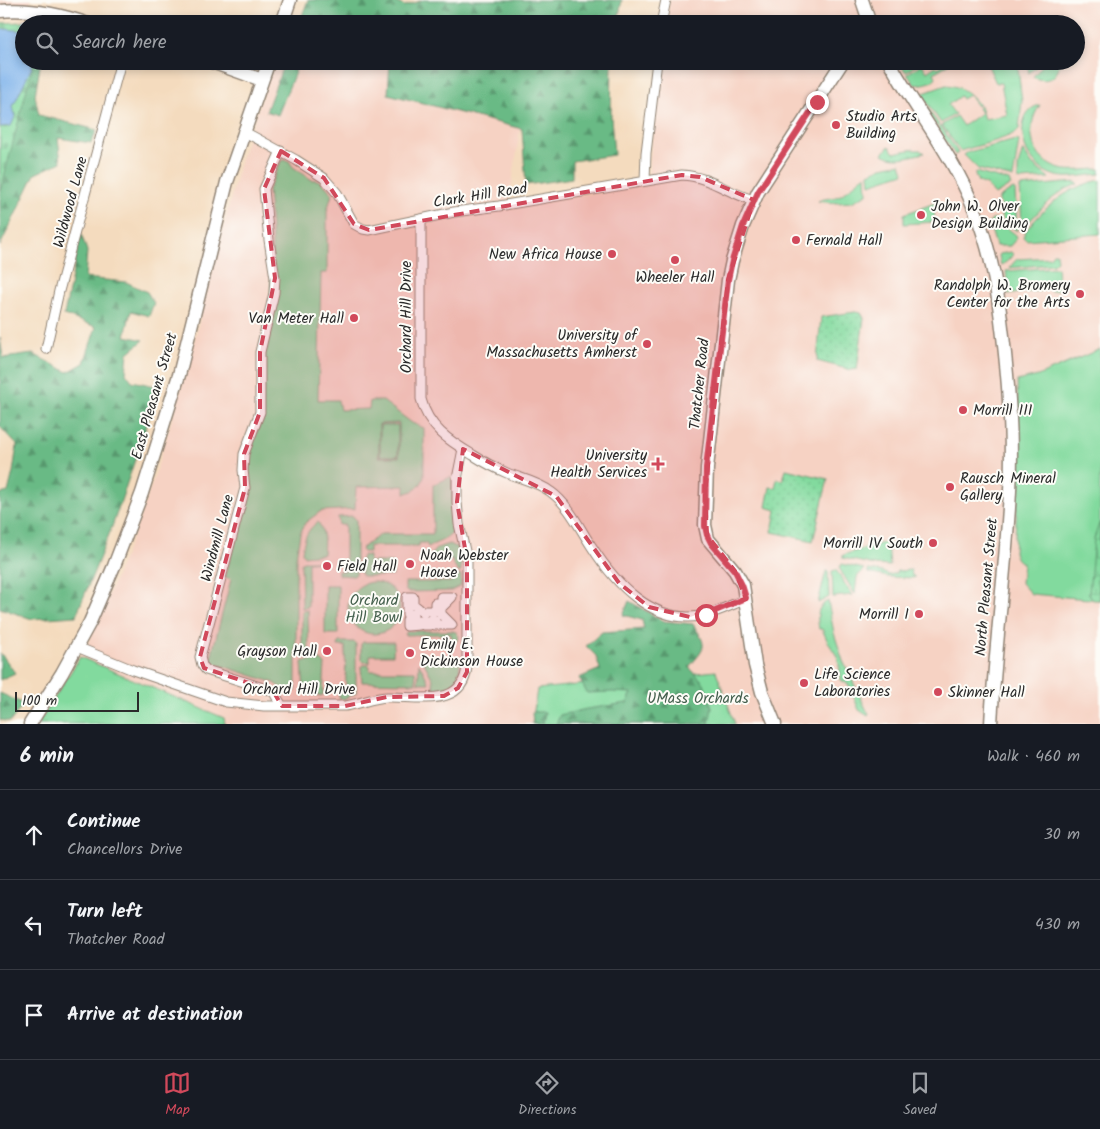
<!DOCTYPE html>
<html lang="en">
<head>
<meta charset="utf-8">
<style>
	body { margin:0; font-family:Kalam,sans-serif; background:#242831; color:#f1f3f6 }
	.scale { position:absolute; left:15px; bottom:12px; width:124px; box-sizing:border-box; padding-left:5px; border:2px solid #2b2b2b; border-top:0; font-size:14px; line-height:18px; white-space:nowrap; color:#2b2b2b; -webkit-text-stroke:4px #fdfcf7; paint-order:stroke }
	.stop { position:absolute; width:15px; height:15px; margin:-11px; border:4px solid #d1495b; border-radius:50%; background:#fff }
	.stop.end { background:#d1495b; border-color:#fff; box-shadow:0 1px 5px #0008 }
	.list { margin:0; padding:0; list-style:none }
	h2 { display:flex; justify-content:space-between; align-items:center; height:65px; margin:0; padding:0 20px; font-size:21px }
	h2 small { font-size:16px; font-weight:400; color:#9ea1a6 }
	.list li { display:grid; grid-template-columns:32px 1fr auto; gap:15px; align-items:center; box-sizing:border-box; height:90px; padding:0 20px; border-top:1px solid #363941 }
	.list b { display:block; font-size:19px; white-space:nowrap }
	.list p { margin:0; font-size:16px; white-space:nowrap; color:#9ea1a6 }
	.list em { font-size:16px; font-style:normal; color:#9ea1a6 }
	.icon { flex:none; width:28px; height:28px; fill:none; stroke:currentColor; stroke-width:2; stroke-linecap:round; stroke-linejoin:round }
	.map { position:relative; flex:none; width:1100px; height:724px; overflow:hidden }
	.search { position:absolute; background:#171b24; box-shadow:0 2px 8px #0003; left:15px; right:15px; top:15px; height:55px; display:flex; align-items:center; gap:12px; box-sizing:border-box; padding:0 18px; border-radius:28px; color:#9ea1a6; font-size:19px }
	.sheet { height:335px; background:#171b24 }
	nav { display:flex; justify-content:space-around; align-items:center; box-sizing:border-box; height:70px; border-top:1px solid #363941; background:#171b24; font-size:14px; color:#9ea1a6 }
	nav a { display:grid; justify-items:center; gap:2px }
	nav .on { color:#d1495b }
	.map>svg:first-child { display:block }
	.built { fill:#f6d2c3 }
	.green { fill:#82da9e; stroke:#568264; fill-rule:evenodd }
	.forest { fill:url(#forest-firs); stroke:#4a7258 }
	.wetland { fill:url(#wetland-marsh); stroke:#568264 }
	.cemetery { fill:url(#cemetery-stones); stroke:#568264 }
	.garden { fill:url(#garden-dots); stroke:#568264 }
	.water { fill:#7eb2eb; stroke:#546e8b }
	.lines { fill:none; stroke-linecap:round; stroke-linejoin:round }
	.stream { stroke:#7eb2eb; stroke-width:2.5 }
	.street-casing { stroke:#908374; stroke-width:11 }
	.secondary-casing { stroke:#908374; stroke-width:15 }
	.street { stroke:#fff; stroke-width:9 }
	.secondary { stroke:#fff; stroke-width:12 }
	.route { stroke:#d1495b; stroke-width:6 }
	.marked { fill:#d1495b; fill-opacity:0.2; stroke:#d1495b; stroke-width:4; stroke-dasharray:10 6; stroke-linejoin:round }
	.poi-dot { fill:#d1495b; stroke:#fdfcf7; stroke-width:2 }
	.labels { text-anchor:middle; stroke-width:4; stroke-linejoin:round; paint-order:stroke }
	.poi-label { font-size:15px; fill:#2b2b2b; stroke:#fdfcf7; text-anchor:start }
	.street-label { font-size:15px; fill:#2b2b2b; stroke:#fdfcf7 }
	.park-label { font-size:15px; fill:#45604e; stroke:#fdfcf7 }
</style>
</head>
<body>
<div class="map">
<svg width="1100" height="724" viewBox="0 0 1100 724">
	<defs>
		<pattern id="forest-firs" width="22" height="20" patternUnits="userSpaceOnUse" patternTransform="scale(1.25)"><rect width="22" height="20" fill="#69ba85"/><path d="M5 1l3.5 6h-7zM16 11l3.5 6h-7z" fill="#57976d"/></pattern>
		<pattern id="wetland-marsh" width="20" height="14" patternUnits="userSpaceOnUse" patternTransform="scale(1.25)"><rect width="20" height="14" fill="#82da9e"/><path d="M1 5h8M5 5V1M11 12h8M15 12V8" fill="none" stroke="#70bb88"/></pattern>
		<pattern id="cemetery-stones" width="16" height="16" patternUnits="userSpaceOnUse" patternTransform="scale(1.25)"><rect width="16" height="16" fill="#82da9e"/><path d="M2 7V4a2 2 0 0 1 4 0v3zM10 15v-3a2 2 0 0 1 4 0v3z" fill="#70bb88"/></pattern>
		<pattern id="garden-dots" width="8" height="8" patternUnits="userSpaceOnUse" patternTransform="scale(1.25)"><rect width="8" height="8" fill="#82da9e"/><path d="M2 2h.1M6 6h.1" fill="none" stroke="#70bb88" stroke-width="1.8" stroke-linecap="round"/></pattern>
	</defs>
	<rect width="100%" height="100%" fill="#fdfcf7"/>
	<filter id="ink" filterUnits="userSpaceOnUse"><feTurbulence type="fractalNoise" baseFrequency=".02" numOctaves="2"/><feDisplacementMap in="SourceGraphic" scale="10" xChannelSelector="R" yChannelSelector="G"/><feConvolveMatrix kernelMatrix="1 2 1 2 8 2 1 2 1" color-interpolation-filters="sRGB"/></filter>
	<filter id="wash" filterUnits="userSpaceOnUse"><feTurbulence type="fractalNoise" baseFrequency=".0096" numOctaves="4" result="noise"/><feDisplacementMap in="SourceGraphic" scale="20" xChannelSelector="R" yChannelSelector="G"/><feGaussianBlur stdDeviation="1.12" result="paint"/><feColorMatrix in="noise" values="0 0 0 0 0 0 0 0 0 0 0 0 0 0 0 0 0 1.4 0 .05"/><feComposite in="paint" operator="in"/></filter>
	<g filter="url(#wash)">
		<rect width="100%" height="100%" fill="#f4dbbe"/>
		<path class="built" d="M0 0H31L30 3 0 8Z
			M670 0H1100V724H38L89 641 137 526 155 475 187 369 241 158 275 61H471L459 114 524 104 508 209 647 185 661 61H1076V24H665Z"/>
		<path class="green" d="M898 61H919L920 62 906 72Z
			M948 61H953L934 73 936 77C932 84 922 84 915 85L907 74 922 64 927 72 936 66 938 68Z
			M986 61H1017L1022 101 1019 129C1014 138 972 147 960 151L942 125 956 116 963 126 981 113 978 108 980 106 984 119 1007 115 1001 83H996Z
			M1027 61H1042L1029 73Z
			M1046 61H1059C1060 77 1047 84 1033 77Z
			M946 85C962 86 969 93 979 105L977 106 969 95 962 99 960 96 948 105 955 114 941 123 921 94Z
			M918 94 939 125 937 127 916 96Z
			M1040 105C1024 128 1031 161 1060 169 1073 172 1087 169 1100 169V174C1086 175 1067 180 1053 175 1043 172 1035 164 1029 155 1020 141 1018 109 1040 105Z
			M941 126 957 151 958 153 955 155 938 128Z
			M1016 140 1019 141 1013 178 978 169 964 155 968 152Z
			M889 146 894 153 914 149V150H920L924 153C910 156 896 162 883 154Z
			M1023 150 1032 164 1049 178 1021 180 1018 179V166Z
			M285 160 289 161 293 167 312 180C320 178 327 187 332 194L327 211V273H321L318 400H338L340 410 369 409 370 401H383L412 423 424 428V477C421 486 417 490 407 493H405V486L356 487 355 509 321 511 305 523 300 534 296 557V691L283 690 275 683 210 662 208 660 209 657H211L231 579 225 577 249 488 248 452 259 426 262 358 270 325 272 243 268 190 281 161ZM399 423V457H379V424Z
			M901 163 904 173 870 184 869 173 882 167Z
			M975 172 1009 181 1011 185 995 195 986 185 978 182 975 175Z
			M866 175 867 194 852 202 837 203 818 201C824 198 832 199 839 196 849 191 856 181 866 175Z
			M1100 180V234L1026 240 1023 237C1025 230 1030 226 1034 221 1053 200 1072 186 1100 180Z
			M1076 182 1078 184 1064 190 1049 201 1022 229 1020 187Z
			M1013 189 1015 190 1017 231C1004 221 999 221 1001 205L999 203V198Z
			M938 202V209L934 210 935 222 904 224V214Z
			M993 219H996L1016 235 1017 238 1010 246H996L989 223Z
			M1011 252 1013 254C1011 258 1005 264 1001 265L999 256 1000 254Z
			M1053 253H1056L1057 260 1053 264 1009 268 1017 259 1050 257Z
			M1057 267 1059 290 1051 291 1045 286 1040 291 1008 294 1006 271Z
			M1100 349V600L1031 594 1021 583 1023 563C1017 561 1016 558 1014 552L1020 458 1017 381 1038 376Z
			M380 425H398V456H380Z
			M450 477 452 478C452 486 454 530 452 533 447 540 435 543 428 547L426 543H419V546H369V552H363L361 550 362 548 381 534H433V485Z
			M353 516 356 520V574L354 576 338 575V571H345V525H339L338 517Z
			M318 522C325 531 324 543 323 554L304 556 302 552C304 539 307 529 318 522Z
			M885 542 888 545 890 566 875 565 843 558V555Z
			M450 544 458 548 463 555 461 556V572H458L453 564 452 560H431C430 549 441 546 450 544Z
			M363 555 369 556V562H393V576H363L361 574V558Z
			M303 561H324L308 562V607L302 608 301 563Z
			M842 564 864 569 857 577 855 594 839 568Z
			M836 570 852 595 833 597 832 571Z
			M826 571H828L829 597 818 603Z
			M461 575V586L451 591 407 592 405 590V582H451V576Z
			M348 608a26 26 0 1 1 52 0a26 26 0 1 1-52 0Z
			M325 585H338V634H325Z
			M828 601 834 633 843 661 869 715 868 716 859 710 849 685 841 680 838 658 828 642 822 629H819C817 617 816 607 828 601Z
			M308 610 309 656H304L302 654V611Z
			M407 631H452L456 632 459 637 457 641H452L451 634 405 635Z
			M339 642H354L356 644V693L344 699H339V692H346L345 646H338Z
			M363 642H394L393 655H370V662H363L361 660V644Z
			M441 656 460 658C460 676 456 693 434 693L433 680 422 659H440Z
			M80 657 224 718 225 724H38Z
			M321 660 325 664 323 695 320 696 304 693 302 662 304 661Z
			M419 663 429 683H418Z
			M363 665H369L370 671H415L416 683 362 682 361 667Z
			M716 671 735 724H532L537 689Z"/>
		<path class="forest" d="M308 0H390L405 6 423 0H622L617 24H299Z
			M0 28 24 61H41L35 95 39 115 97 130 91 143 58 138 61 162 35 174 0 246Z
			M285 61H311L297 67 278 115 266 111Z
			M390 61H612L611 117 614 155 572 161V178L526 185 522 129 388 94Z
			M81 233 87 251 85 278 126 282 147 292 154 303 149 316 131 311 125 336 144 340 128 353 126 373 132 381 160 387 112 527 76 616 32 619 0 608V494L8 492 13 472 17 445 0 427V338L3 358 33 354 68 372 84 363 96 327 64 315Z
			M629 601 663 621 693 624C708 647 706 647 689 667L704 683 712 707 709 724H556L560 715 587 709 627 703 632 693 612 692 587 693 579 678 600 669 596 656 586 646 602 632 644 629 642 620 623 615Z
			M0 654 3 656 15 673 0 680Z
			M0 693 24 704 10 722 0 720Z
			M532 712H545L543 724H533Z"/>
		<path class="wetland" d="M1100 521 1099 564 1097 581 1100 600H1093L1089 594 1094 539Z"/>
		<path class="cemetery" d="M44 21 43 24H24V61H34L0 192V23Z"/>
		<path class="garden" d="M855 312 861 313 864 318 857 369 851 370 817 361 821 317Z
			M786 469 828 479 813 541 772 532 776 510 766 507 770 487 775 488 777 479 783 480Z
			M868 570 882 572 889 575 896 573 897 571 911 570 912 576H914V578L888 577 868 573Z"/>
		<path class="water" d="M5 29 24 31V61H32V67L13 106 15 117 11 126 0 127V30Z"/>
		<g class="lines">
			<path class="stream" d="M25 24 26 21"/>
		</g>
	</g>
	<g filter="url(#ink)">
		<g class="lines">
			<g class="street-casing">
				<path id="street" d="M661 24 666 0
					M243 131 296 160 324 178 337 193 354 224 363 229 369 230 454 212 499 206 682 175C709 176 729 194 754 200
					M281 151 264 189 269 240 275 278 274 293 260 352V412L244 454 243 470 245 488 200 657 202 665 206 670 273 691 282 706
					M645 181 646 153 657 61
					M421 220V399C428 427 449 441 473 455 484 462 495 468 507 473 522 479 538 482 551 492 569 505 580 529 592 547 615 583 652 624 700 616 716 613 731 605 746 599
					M46 349 59 291 121 61
					M407 597H413V604L422 611H435V603H441V597H452L441 608V614L452 625H435V620H430V625H424V620H419V625L407 626V620H413V614H407Z
					M77 647 133 670 226 702 264 706H345C359 704 372 698 387 697 417 696 464 709 467 666V560L459 524 457 502V479L463 449"/>
			</g>
			<g class="secondary-casing">
				<path id="secondary" d="M862 0 870 24
					M0 11C31 8 59 14 88 24
					M282 24 290 0
					M209 61 262 80
					M889 61C916 111 953 155 974 208 991 250 998 291 1003 336 1009 387 1013 439 1010 491 1006 568 995 646 991 724
					M30 724 62 673 90 622 114 566 142 493 179 375 227 182 269 61
					M775 724 762 692 755 665 743 585 735 571 708 539 705 525 707 468 728 280 732 261 743 226 758 192 843 61"/>
			</g>
			<use href="#street" class="street"/>
			<use href="#secondary" class="secondary"/>
		</g>
	</g>
	<g class="lines" filter="url(#ink)">
		<path class="route" d="M706 615 746 598 742 585 735 571 711 543 707 535 705 526 706 468 728 280 732 261 743 226 758 192 817 102"/>
	</g>
	<path class="marked" d="M281 151 324 178 354 224 369 230 682 175 700 177 754 200 728 280 705 493 707 535 735 571 746 599 690 617 649 607 619 583 556 496 463 449 457 502 467 560V672L458 688 444 696 387 697 345 706H282L273 691 204 668 200 657 245 488 244 454 260 412V352L275 278 264 189Z"/>
	<g class="poi-dot">
		<circle cx="836" cy="125" r="5"/>
		<circle cx="921" cy="215" r="5"/>
		<circle cx="796" cy="240" r="5"/>
		<circle cx="612" cy="254" r="5"/>
		<circle cx="675" cy="260" r="5"/>
		<circle cx="1080" cy="294" r="5"/>
		<circle cx="354" cy="318" r="5"/>
		<circle cx="647" cy="344" r="5"/>
		<circle cx="963" cy="410" r="5"/>
		<path d="M655.5 456.5h5v5h5v5h-5v5h-5v-5h-5v-5h5z"/>
		<circle cx="950" cy="487" r="5"/>
		<circle cx="933" cy="543" r="5"/>
		<circle cx="410" cy="564" r="5"/>
		<circle cx="327" cy="566" r="5"/>
		<circle cx="919" cy="614" r="5"/>
		<circle cx="327" cy="651" r="5"/>
		<circle cx="410" cy="653" r="5"/>
		<circle cx="804" cy="683" r="5"/>
		<circle cx="938" cy="692" r="5"/>
	</g>
	<g class="labels">
		<g class="poi-label">
			<text x="846" y="121">Studio Arts<tspan x="846" dy="17">Building</tspan></text>
			<text x="931" y="211">John W. Olver<tspan x="931" dy="17">Design Building</tspan></text>
			<text x="806" y="245">Fernald Hall</text>
			<text x="602" y="259" text-anchor="end">New Africa House</text>
			<text x="675" y="282" text-anchor="middle">Wheeler Hall</text>
			<text x="1070" y="290" text-anchor="end">Randolph W. Bromery<tspan x="1070" dy="17">Center for the Arts</tspan></text>
			<text x="344" y="323" text-anchor="end">Van Meter Hall</text>
			<text x="637" y="340" text-anchor="end">University of<tspan x="637" dy="17">Massachusetts Amherst</tspan></text>
			<text x="973" y="415">Morrill III</text>
			<text x="647" y="460" text-anchor="end">University<tspan x="647" dy="17">Health Services</tspan></text>
			<text x="960" y="483">Rausch Mineral<tspan x="960" dy="17">Gallery</tspan></text>
			<text x="923" y="548" text-anchor="end">Morrill IV South</text>
			<text x="420" y="560">Noah Webster<tspan x="420" dy="17">House</tspan></text>
			<text x="337" y="571">Field Hall</text>
			<text x="909" y="619" text-anchor="end">Morrill I</text>
			<text x="420" y="649">Emily E.<tspan x="420" dy="17">Dickinson House</tspan></text>
			<text x="317" y="656" text-anchor="end">Grayson Hall</text>
			<text x="814" y="679">Life Science<tspan x="814" dy="17">Laboratories</tspan></text>
			<text x="948" y="697">Skinner Hall</text>
		</g>
		<g class="street-label">
			<text transform="translate(480 195) rotate(-9)" y="5">Clark Hill Road</text>
			<text transform="translate(70 202) rotate(-75)" y="5">Wildwood Lane</text>
			<text transform="translate(406 317) rotate(-90)" y="5">Orchard Hill Drive</text>
			<text transform="translate(699 384) rotate(-84)" y="5">Thatcher Road</text>
			<text transform="translate(154 396) rotate(-74)" y="5">East Pleasant Street</text>
			<text transform="translate(217 538) rotate(-75)" y="5">Windmill Lane</text>
			<text transform="translate(986 587) rotate(-85)" y="5">North Pleasant Street</text>
			<text x="299" y="694">Orchard Hill Drive</text>
		</g>
		<g class="park-label">
			<text x="374" y="605">Orchard<tspan x="374" dy="17">Hill Bowl</tspan></text>
			<text x="698" y="703">UMass Orchards</text>
		</g>
	</g>
</svg>
<div class="scale">100 m</div>
<div class="stop" style="left:706px;top:615px"></div>
<div class="stop end" style="left:817px;top:102px"></div>
<div class="search"><svg class="icon" aria-label="search" viewBox="0 0 24 24"><circle cx="10" cy="10" r="6"/><path d="M15 15l6 6"/></svg>Search here</div>
</div>
<section class="sheet">
<h2>6 min<small>Walk · 460 m</small></h2>
<ul class="list">
<li><svg class="icon" aria-label="ahead" viewBox="0 0 24 24"><path d="M12 20V5M6 11l6-6 6 6"/></svg><div><b>Continue</b><p>Chancellors Drive</p></div><em>30 m</em></li>
<li><svg class="icon" aria-label="left" viewBox="0 0 24 24"><path d="M17 20v-9H6M10 6l-5 5 5 5"/></svg><div><b>Turn left</b><p>Thatcher Road</p></div><em>430 m</em></li>
<li><svg class="icon" aria-label="arrive" viewBox="0 0 24 24"><path d="M6 21V4h12l-3 4 3 4H6"/></svg><div><b>Arrive at destination</b></div></li>
</ul>
</section>
<nav>
<a class="on"><svg class="icon" aria-label="map" viewBox="0 0 24 24"><path d="M3 6l6-2 6 2 6-2v14l-6 2-6-2-6 2zM9 4v14M15 6v14"/></svg>Map</a>
<a><svg class="icon" aria-label="directions" viewBox="0 0 24 24"><path d="M12 3l9 9-9 9-9-9zM9 14v-3h6M13 9l2 2-2 2"/></svg>Directions</a>
<a><svg class="icon" aria-label="saved" viewBox="0 0 24 24"><path d="M7 4h10v16l-5-4-5 4z"/></svg>Saved</a>
</nav>
</body>
</html>
